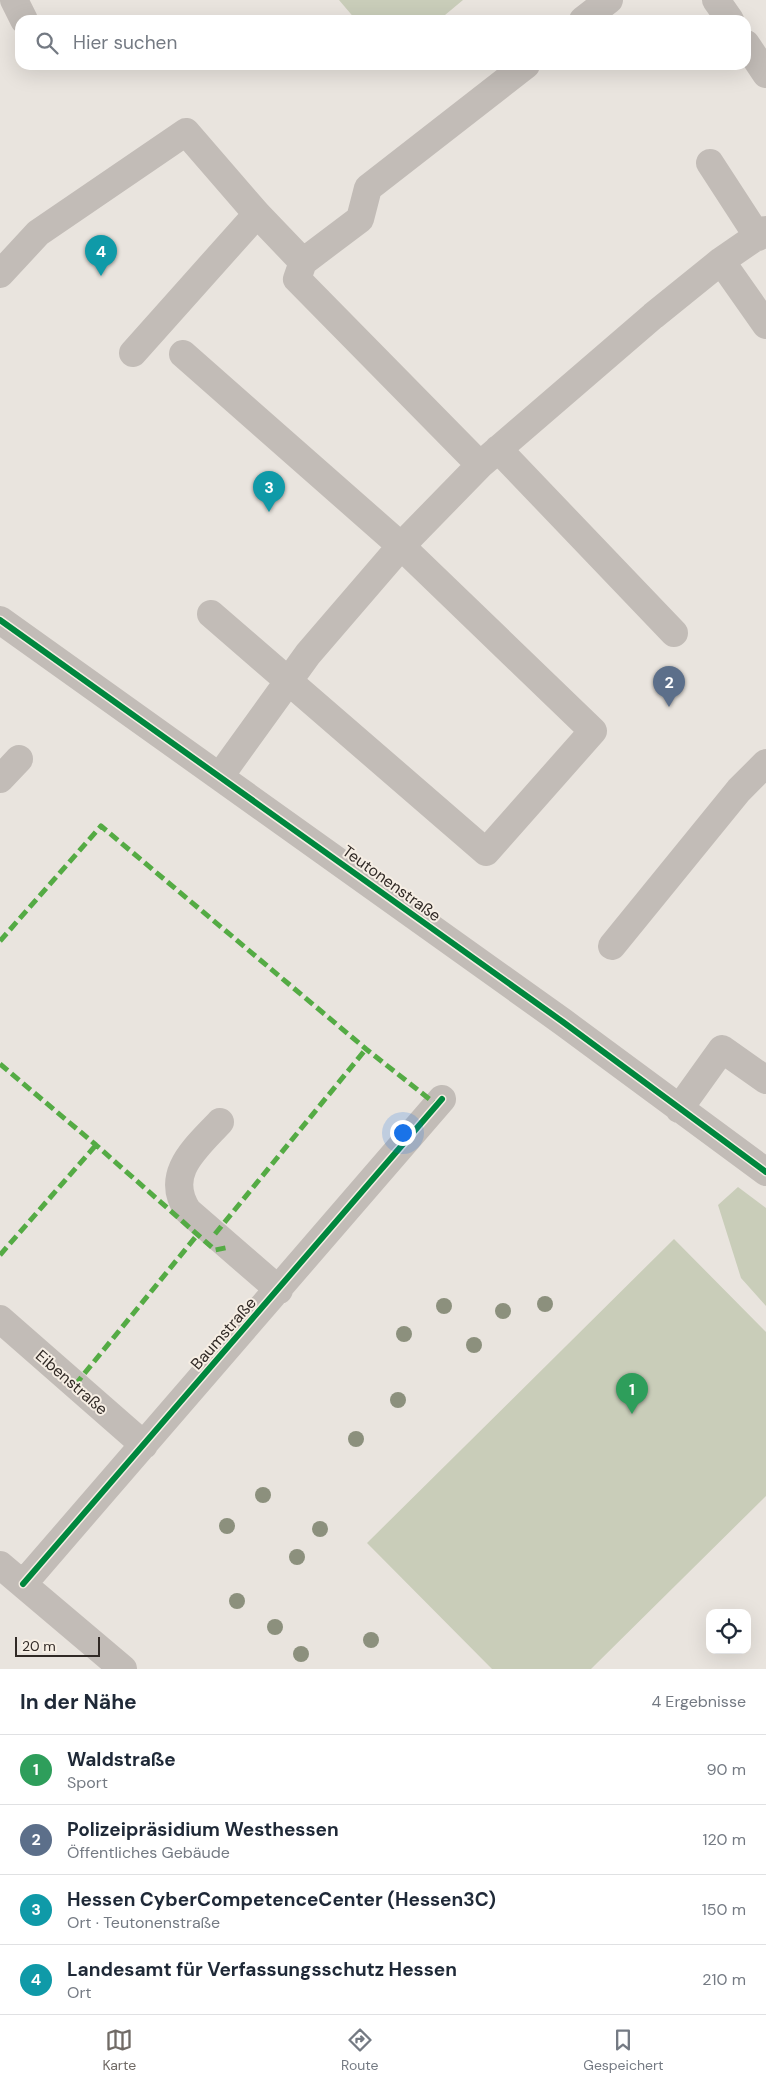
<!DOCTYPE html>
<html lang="de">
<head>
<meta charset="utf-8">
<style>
	body { margin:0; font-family:"DM Sans",sans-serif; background:#f2f2f3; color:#1f2937 }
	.controls { position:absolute; right:15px; bottom:15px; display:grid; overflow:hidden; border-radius:10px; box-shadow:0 5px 20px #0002 }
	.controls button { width:45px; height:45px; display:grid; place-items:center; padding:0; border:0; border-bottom:1px solid #e0e1e3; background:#fff; color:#1f2937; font:25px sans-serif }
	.scale { position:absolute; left:15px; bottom:12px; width:85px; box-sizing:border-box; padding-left:5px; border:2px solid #312a26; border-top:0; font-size:14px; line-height:18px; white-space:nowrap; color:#312a26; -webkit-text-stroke:4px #f6eee4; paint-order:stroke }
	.you { position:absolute; left:402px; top:1132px; width:18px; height:18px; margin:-12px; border:4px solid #fff; border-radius:50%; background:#1a73e8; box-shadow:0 0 0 8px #1a73e833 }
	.badge { display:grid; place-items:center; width:32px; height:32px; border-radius:50%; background:#716b66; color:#fff; font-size:16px; font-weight:700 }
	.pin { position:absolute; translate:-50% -41px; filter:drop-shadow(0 1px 2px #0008) }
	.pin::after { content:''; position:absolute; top:26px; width:18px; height:15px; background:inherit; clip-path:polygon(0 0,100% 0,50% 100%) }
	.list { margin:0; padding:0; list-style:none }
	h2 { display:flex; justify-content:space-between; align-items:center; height:65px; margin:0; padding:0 20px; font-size:21px }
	h2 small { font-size:16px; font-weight:400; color:#747a83 }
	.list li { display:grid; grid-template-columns:32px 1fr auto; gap:15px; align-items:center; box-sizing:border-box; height:70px; padding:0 20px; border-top:1px solid #e0e1e3 }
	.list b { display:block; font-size:19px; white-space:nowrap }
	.list p { margin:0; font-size:16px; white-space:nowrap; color:#747a83 }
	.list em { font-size:16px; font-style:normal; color:#747a83 }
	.icon { flex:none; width:28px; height:28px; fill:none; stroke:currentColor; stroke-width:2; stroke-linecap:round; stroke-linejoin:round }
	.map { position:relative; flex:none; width:766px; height:1669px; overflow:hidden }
	.search { position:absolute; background:#fff; box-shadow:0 5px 20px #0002; left:15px; right:15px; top:15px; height:55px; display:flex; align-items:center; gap:12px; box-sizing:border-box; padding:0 18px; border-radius:15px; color:#747a83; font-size:19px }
	.sheet { height:345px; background:#fff }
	nav { display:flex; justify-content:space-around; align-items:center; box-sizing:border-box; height:70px; border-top:1px solid #e0e1e3; background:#fff; font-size:14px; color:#747a83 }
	nav a { display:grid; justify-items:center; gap:2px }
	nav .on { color:#716b66 }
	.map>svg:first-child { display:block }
	.green { fill:#c9cdb9 }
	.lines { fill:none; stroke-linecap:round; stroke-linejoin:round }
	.minor { stroke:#c2bcb7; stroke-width:28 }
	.quiet { stroke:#54ab44; stroke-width:5; stroke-dasharray:10 5; stroke-linecap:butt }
	.cycleway-casing { stroke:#f6eee4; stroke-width:9 }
	.cycleway { stroke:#00873e; stroke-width:6 }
	.tree { fill:#8c907d }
	.labels { text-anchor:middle; stroke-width:4; stroke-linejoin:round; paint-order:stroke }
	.street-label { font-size:16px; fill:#312a26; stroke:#f6eee4 }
</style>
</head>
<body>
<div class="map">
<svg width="766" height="1669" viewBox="0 0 766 1669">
	<rect width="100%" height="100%" fill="#e9e4de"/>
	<path class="green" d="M339 0H463L439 20H356Z
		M738 1187 766 1208V1306L741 1278 718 1205Z
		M674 1239 766 1332V1496L591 1669H492L367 1543Z"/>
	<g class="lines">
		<path class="minor" d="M14 0 24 20
			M716 0 730 20
			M583 20 609 0
			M746 44 766 74
			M710 163 758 237
			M257 214 303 262
			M721 261 766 325
			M0 274 38 233 186 132 257 214 133 353
			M183 354 401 546 593 731 486 852 211 614
			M498 449 674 633
			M480 465 297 279 303 262 360 219 368 188 526 65
			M0 620 563 1022 766 1172
			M220 776 308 654 401 546 480 465 653 316 721 261 766 230
			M0 779 19 759
			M612 946 739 790 766 763
			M679 1109 722 1049 766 1080
			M220 1122C196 1148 163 1174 188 1211L279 1290
			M0 1319 144 1445
			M0 1565 123 1669
			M23 1584 442 1099"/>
		<path class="quiet" d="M0 941 101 826 366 1049 437 1105
			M0 1064 96 1145 215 1250 230 1247
			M215 1234 366 1049
			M0 1255 96 1145
			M75 1385 198 1234"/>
		<g class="cycleway-casing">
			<path id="cycleway" d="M0 620 563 1022 766 1172
				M23 1584 442 1099"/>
		</g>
		<use href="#cycleway" class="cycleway"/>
	</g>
	<g class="tree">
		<circle cx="545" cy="1304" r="8"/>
		<circle cx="444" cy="1306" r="8"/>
		<circle cx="503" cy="1311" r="8"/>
		<circle cx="404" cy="1334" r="8"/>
		<circle cx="474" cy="1345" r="8"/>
		<circle cx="398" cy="1400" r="8"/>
		<circle cx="356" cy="1439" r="8"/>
		<circle cx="263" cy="1495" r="8"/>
		<circle cx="227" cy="1526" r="8"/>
		<circle cx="320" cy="1529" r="8"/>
		<circle cx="297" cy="1557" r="8"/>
		<circle cx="237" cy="1601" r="8"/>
		<circle cx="275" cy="1627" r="8"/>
		<circle cx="371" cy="1640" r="8"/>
		<circle cx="301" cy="1654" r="8"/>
	</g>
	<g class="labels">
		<g class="street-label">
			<text transform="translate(392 883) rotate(36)" y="6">Teutonenstraße</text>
			<text transform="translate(223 1333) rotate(-49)" y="6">Baumstraße</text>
			<text transform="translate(72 1382) rotate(41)" y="6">Eibenstraße</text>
		</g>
	</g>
</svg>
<div class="controls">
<button><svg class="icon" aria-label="locate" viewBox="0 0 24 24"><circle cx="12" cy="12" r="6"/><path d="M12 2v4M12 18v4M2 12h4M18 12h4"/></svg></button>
</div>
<div class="scale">20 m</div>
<div class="you"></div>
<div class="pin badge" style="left:632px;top:1414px;background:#2e9e5b">1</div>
<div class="pin badge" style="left:669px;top:707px;background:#5c6f8a">2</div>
<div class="pin badge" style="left:269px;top:512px;background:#0f9aa8">3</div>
<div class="pin badge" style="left:101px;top:276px;background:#0f9aa8">4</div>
<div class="search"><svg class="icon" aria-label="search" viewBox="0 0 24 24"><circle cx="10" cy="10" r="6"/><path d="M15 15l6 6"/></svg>Hier suchen</div>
</div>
<section class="sheet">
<h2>In der Nähe<small>4 Ergebnisse</small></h2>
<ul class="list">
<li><span class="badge" style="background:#2e9e5b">1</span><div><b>Waldstraße</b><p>Sport</p></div><em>90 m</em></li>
<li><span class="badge" style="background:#5c6f8a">2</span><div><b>Polizeipräsidium Westhessen</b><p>Öffentliches Gebäude</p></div><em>120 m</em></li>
<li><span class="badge" style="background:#0f9aa8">3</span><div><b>Hessen CyberCompetenceCenter (Hessen3C)</b><p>Ort · Teutonenstraße</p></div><em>150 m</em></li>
<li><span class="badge" style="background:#0f9aa8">4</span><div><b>Landesamt für Verfassungsschutz Hessen</b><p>Ort</p></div><em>210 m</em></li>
</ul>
</section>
<nav>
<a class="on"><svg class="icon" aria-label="map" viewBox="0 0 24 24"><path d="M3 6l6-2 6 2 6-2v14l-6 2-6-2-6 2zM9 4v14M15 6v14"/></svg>Karte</a>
<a><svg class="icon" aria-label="directions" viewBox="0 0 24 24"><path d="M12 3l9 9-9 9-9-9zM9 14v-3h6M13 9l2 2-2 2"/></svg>Route</a>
<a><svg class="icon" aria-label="saved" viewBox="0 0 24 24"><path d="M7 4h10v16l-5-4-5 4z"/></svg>Gespeichert</a>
</nav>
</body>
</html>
